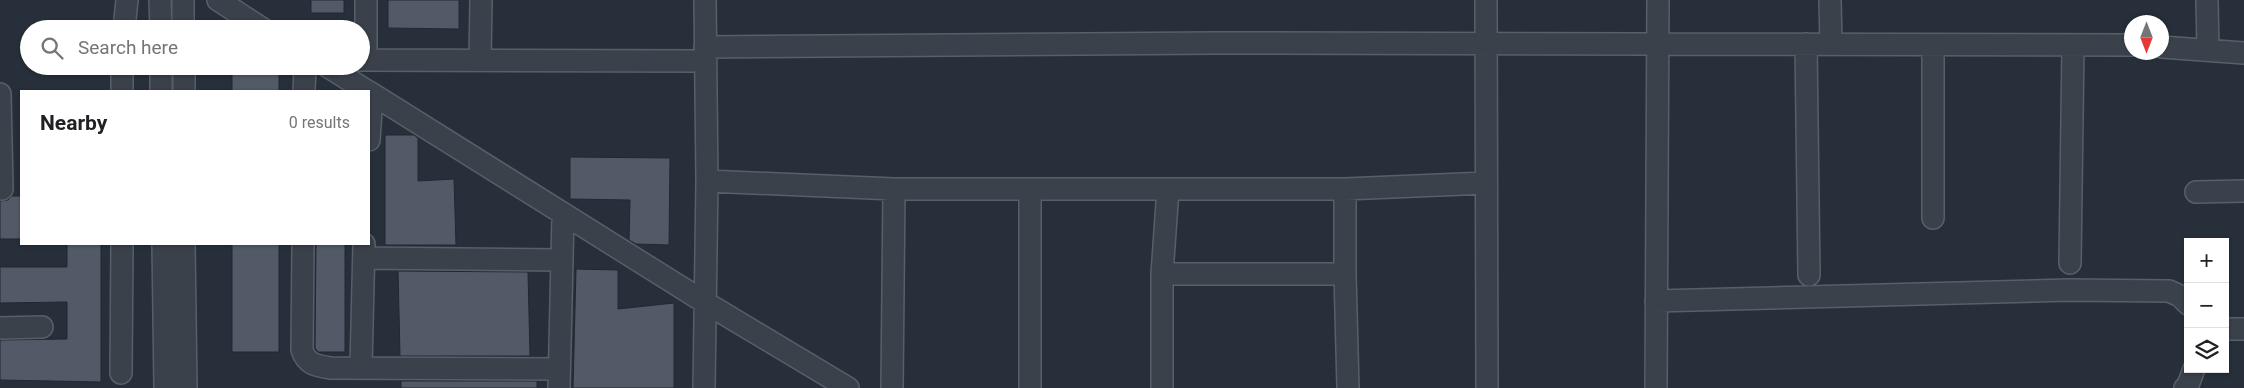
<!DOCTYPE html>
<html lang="en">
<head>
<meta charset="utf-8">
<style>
	body { margin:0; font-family:Roboto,sans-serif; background:#f6f6f6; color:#202124 }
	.controls { position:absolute; right:15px; bottom:15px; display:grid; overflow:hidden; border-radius:0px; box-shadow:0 1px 4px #0004 }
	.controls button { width:45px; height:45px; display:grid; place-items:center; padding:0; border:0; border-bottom:1px solid #e0e0e0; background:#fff; color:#202124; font:25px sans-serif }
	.compass { position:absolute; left:2124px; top:15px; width:45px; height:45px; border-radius:50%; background:#fff; box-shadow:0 1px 4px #0004; rotate:180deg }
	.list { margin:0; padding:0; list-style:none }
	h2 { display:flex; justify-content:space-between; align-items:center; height:65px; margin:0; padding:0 20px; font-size:21px }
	h2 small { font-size:16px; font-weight:400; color:#757577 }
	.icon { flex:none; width:28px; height:28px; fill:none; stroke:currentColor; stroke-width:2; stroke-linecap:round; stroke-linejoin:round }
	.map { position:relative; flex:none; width:2244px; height:388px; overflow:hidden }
	.search { position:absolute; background:#fff; box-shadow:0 1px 4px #0004; left:20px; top:20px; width:350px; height:55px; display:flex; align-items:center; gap:12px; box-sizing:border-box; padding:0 18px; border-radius:28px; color:#757577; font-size:19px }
	.panel { position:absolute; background:#fff; box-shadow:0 1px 4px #0004; left:20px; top:90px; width:350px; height:155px; border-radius:0px }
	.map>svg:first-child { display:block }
	.building { fill:#525a68; stroke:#212832 }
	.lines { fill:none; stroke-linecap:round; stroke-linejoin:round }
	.minor-casing { stroke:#585f69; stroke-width:24 }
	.minor { stroke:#3a414b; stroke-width:21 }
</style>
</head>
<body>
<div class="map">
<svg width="2244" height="388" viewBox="0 0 2244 388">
	<rect width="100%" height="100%" fill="#272f3b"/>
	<path class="building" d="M311 0H344V13H311Z
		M388 0H459V29L388 28Z
		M232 66H279V91H232Z
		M385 135H414L418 138V181L454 179 456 245H385Z
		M570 157 670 158 669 245 636 244 629 240 630 200 570 199Z
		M12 196H21V239H0V201L8 200Z
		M67 244H101V382L0 380V340L67 339V302L0 303V267H67Z
		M232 244H279V352H232Z
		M316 244H345V352H318L315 348Z
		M576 269 618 270V309L674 303V388H573Z
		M398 271 528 272 530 356H400Z
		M401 381H537V388H401Z"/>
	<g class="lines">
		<g class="minor-casing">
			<path id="minor" d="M160 0 161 29
				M183 0V29
				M218 0 263 29
				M1486 0 1487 388
				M1830 0 1831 44
				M2207 0 2208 49
				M124 29 127 0
				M1806 44 1809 275
				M1933 45V218
				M705 47 1215 43 2132 45
				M2162 47 2244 53
				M480 59 481 0
				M361 60 705 61
				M366 60V0
				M122 66V91
				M161 66V91
				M184 66V91
				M327 66 367 91
				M304 91 305 66
				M369 92 706 303 848 388
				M0 94 2 189
				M369 140 372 95
				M707 181 894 189H1345V274H1162V388
				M1030 189V388
				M1345 189 1486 183
				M2196 192 2244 191
				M163 244 165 388
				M184 244 186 388
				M303 244 302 350C307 365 317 366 331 368L559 369
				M364 258 561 260
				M2070 263 2073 46
				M1162 274 1168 189
				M1345 274 1348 388
				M1656 301 2069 290 2169 291 2180 296 2188 304
				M0 328 42 327
				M2225 329H2244
				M361 367 364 244
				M121 373 122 244
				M559 388 563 215
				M704 388 707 181 705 0
				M892 388 894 189
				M1656 388 1658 0
				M2185 388 2188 385 2194 369"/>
		</g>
		<use href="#minor" class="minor"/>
	</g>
</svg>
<div class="controls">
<button>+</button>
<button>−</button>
<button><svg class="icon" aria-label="layers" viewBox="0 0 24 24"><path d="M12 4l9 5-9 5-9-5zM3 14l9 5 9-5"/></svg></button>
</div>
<svg class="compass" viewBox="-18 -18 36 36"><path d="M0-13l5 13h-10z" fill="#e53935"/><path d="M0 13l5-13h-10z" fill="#757577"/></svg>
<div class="search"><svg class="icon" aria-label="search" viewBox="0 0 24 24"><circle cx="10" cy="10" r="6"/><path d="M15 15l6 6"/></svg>Search here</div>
<section class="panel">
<h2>Nearby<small>0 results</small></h2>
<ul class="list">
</ul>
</section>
</div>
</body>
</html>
